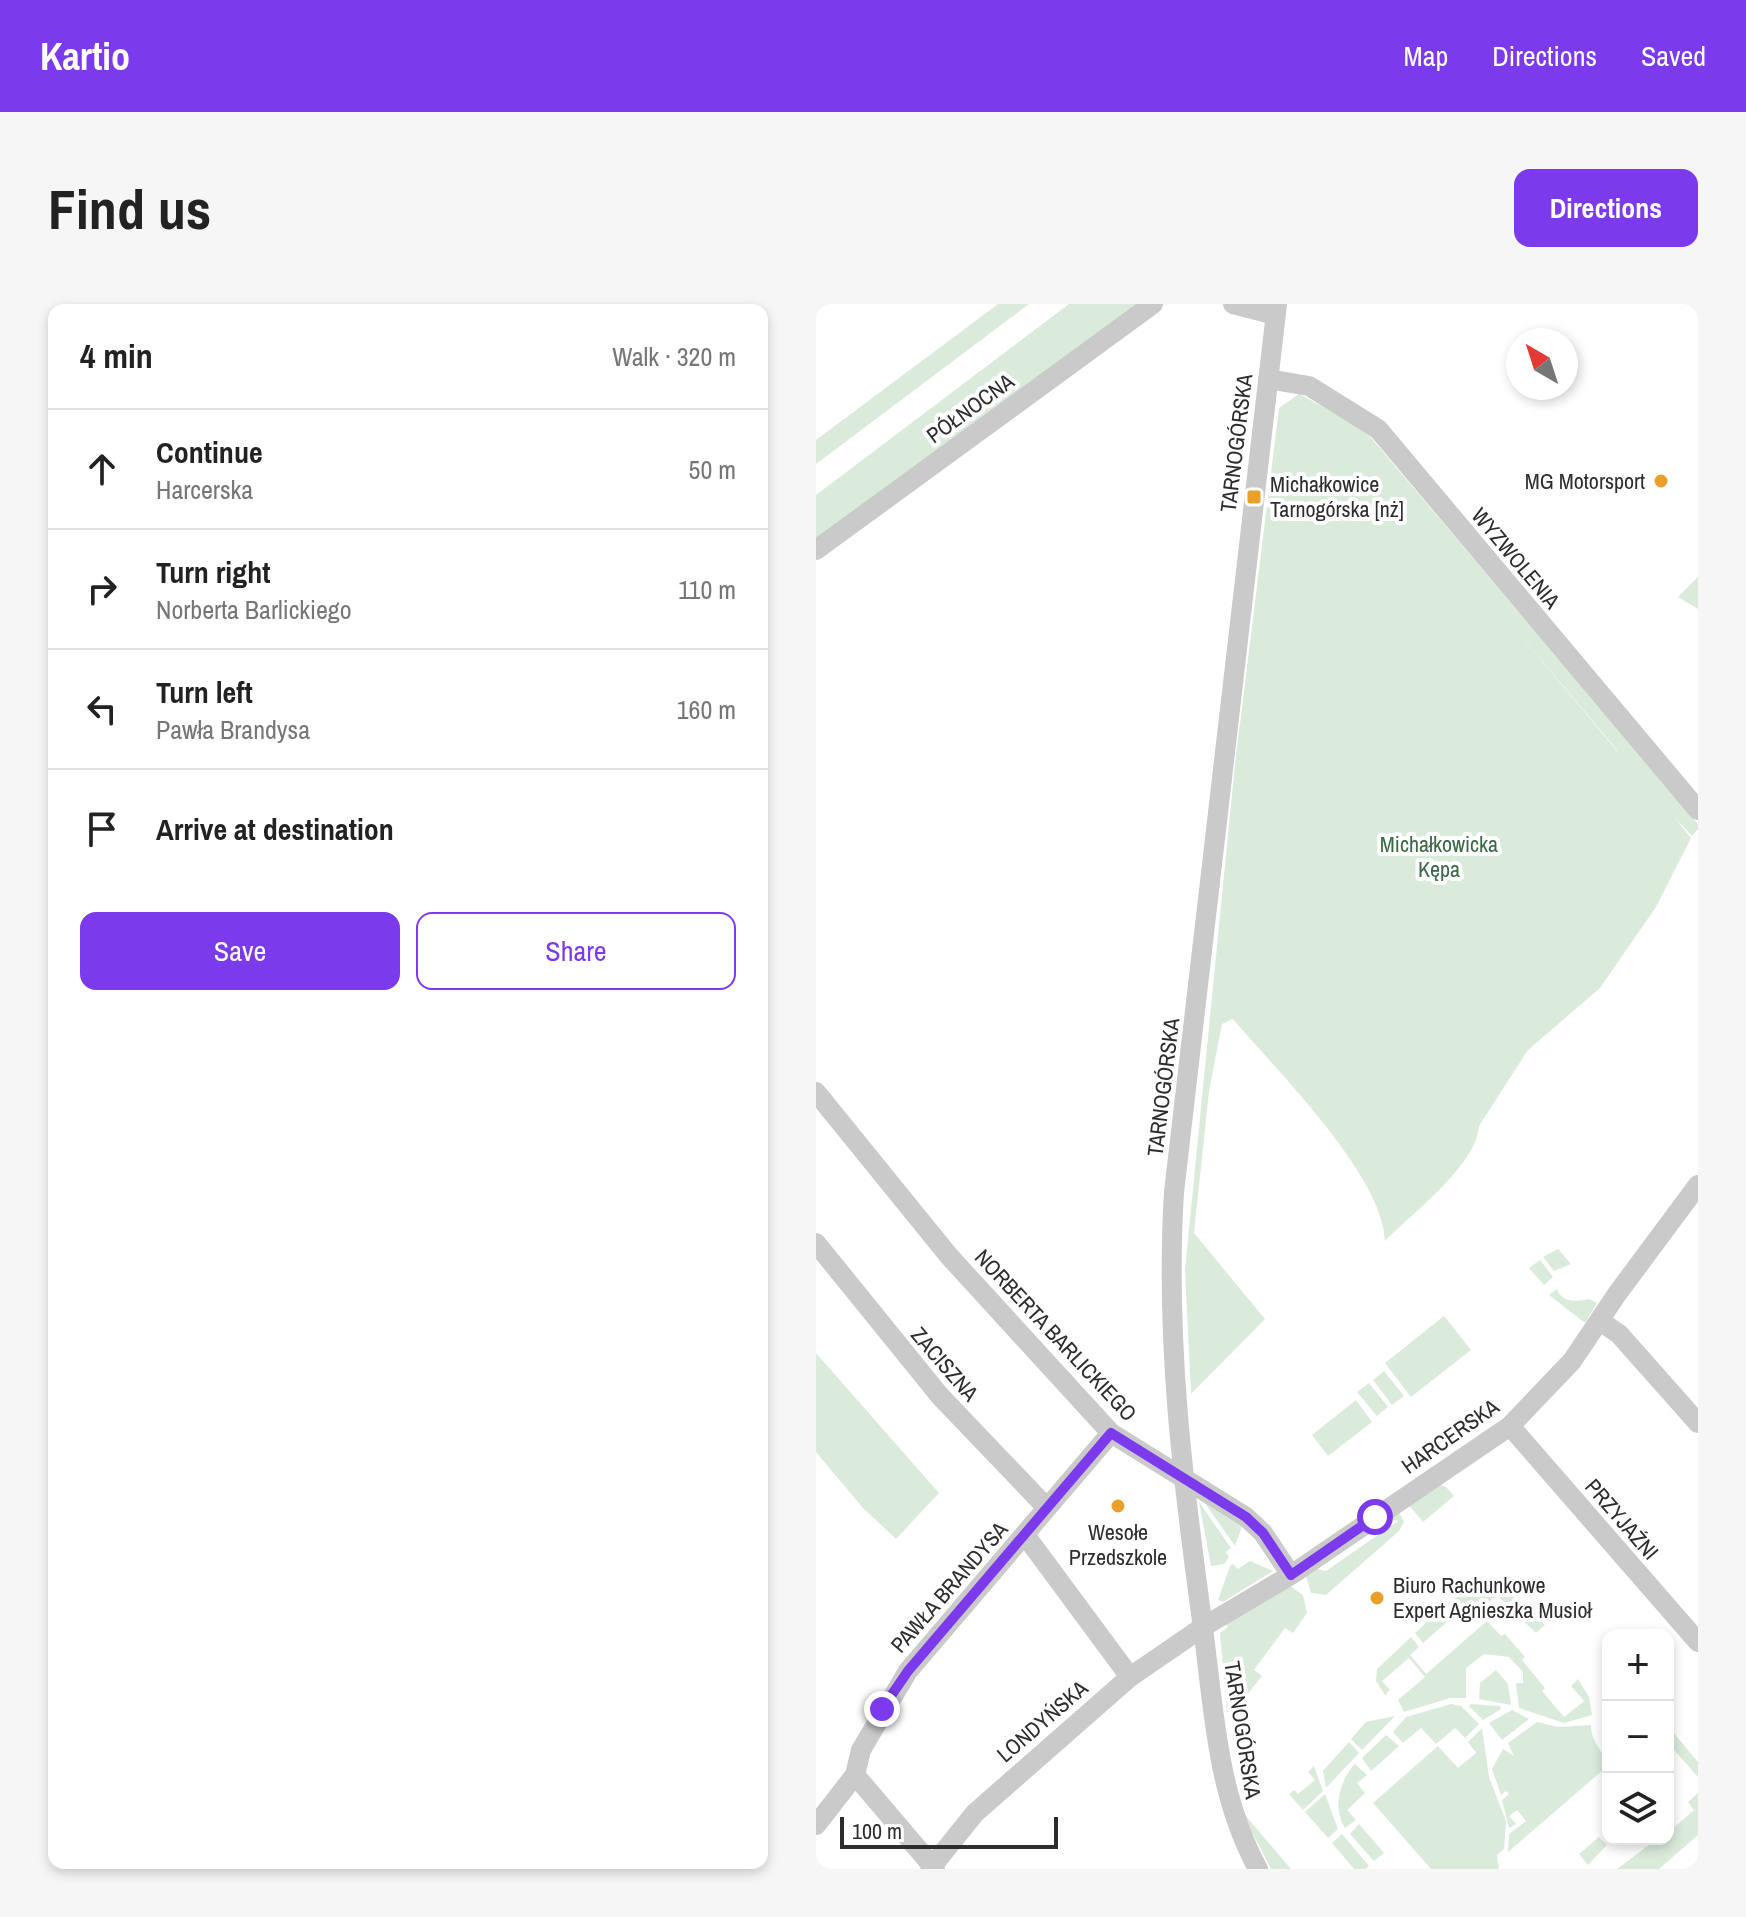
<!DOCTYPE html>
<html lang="en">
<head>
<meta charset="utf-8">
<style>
	body { margin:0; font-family:"Archivo Narrow",sans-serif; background:#f6f6f6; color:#222 }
	.controls { position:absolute; right:24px; bottom:24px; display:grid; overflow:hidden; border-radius:16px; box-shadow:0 4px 12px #0003 }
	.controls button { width:72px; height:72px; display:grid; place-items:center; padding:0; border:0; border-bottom:2px solid #e0e0e0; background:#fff; color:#222; font:40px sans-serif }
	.compass { position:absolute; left:690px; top:24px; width:72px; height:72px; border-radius:50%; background:#fff; box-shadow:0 4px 12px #0003; rotate:321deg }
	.scale { position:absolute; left:24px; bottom:20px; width:218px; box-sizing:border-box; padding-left:8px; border:4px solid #2d2d2d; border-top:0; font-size:22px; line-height:28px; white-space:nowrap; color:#2d2d2d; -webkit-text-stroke:6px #fff; paint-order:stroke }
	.stop { position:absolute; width:24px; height:24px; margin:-18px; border:6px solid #7c3aed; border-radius:50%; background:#fff }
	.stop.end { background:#7c3aed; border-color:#fff; box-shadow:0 2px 8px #0008 }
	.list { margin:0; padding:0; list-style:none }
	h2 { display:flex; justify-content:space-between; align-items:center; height:104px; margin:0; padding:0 32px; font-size:34px }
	h2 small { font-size:26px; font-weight:400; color:#767676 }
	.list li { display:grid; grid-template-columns:52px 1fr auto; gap:24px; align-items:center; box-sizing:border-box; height:120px; padding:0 32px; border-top:2px solid #e0e0e0 }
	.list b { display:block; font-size:30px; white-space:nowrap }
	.list p { margin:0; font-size:26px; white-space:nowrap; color:#767676 }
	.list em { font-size:26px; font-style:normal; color:#767676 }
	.actions { display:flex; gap:16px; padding:24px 32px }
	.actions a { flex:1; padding:18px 0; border:2px solid #7c3aed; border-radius:16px; text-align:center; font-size:28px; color:#7c3aed }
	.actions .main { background:#7c3aed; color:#fff }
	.icon { flex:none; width:44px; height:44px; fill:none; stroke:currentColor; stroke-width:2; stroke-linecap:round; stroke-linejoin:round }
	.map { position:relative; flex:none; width:882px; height:1565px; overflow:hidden; border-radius:16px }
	header { display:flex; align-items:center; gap:48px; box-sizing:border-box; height:112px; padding:0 40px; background:#7c3aed; color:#fff }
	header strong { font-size:38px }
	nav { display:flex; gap:44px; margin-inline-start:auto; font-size:28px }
	.intro { display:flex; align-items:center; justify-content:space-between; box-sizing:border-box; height:192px; padding:0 48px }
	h1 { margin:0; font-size:56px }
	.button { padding:20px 36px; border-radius:16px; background:#7c3aed; color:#fff; font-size:28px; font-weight:700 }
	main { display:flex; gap:48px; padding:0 48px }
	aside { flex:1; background:#fff; border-radius:16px; box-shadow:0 4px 12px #0003 }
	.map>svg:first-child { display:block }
	.green { fill:#daebdc; fill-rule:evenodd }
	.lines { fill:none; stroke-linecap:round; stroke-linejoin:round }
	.minor { stroke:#cacaca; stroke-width:20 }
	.route { stroke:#7c3aed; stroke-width:10 }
	.poi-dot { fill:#e8a02b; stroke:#fff; stroke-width:3 }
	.labels { text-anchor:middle; stroke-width:8; stroke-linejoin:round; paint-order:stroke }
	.street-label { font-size:22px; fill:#2d2d2d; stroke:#fff }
	.poi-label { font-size:22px; fill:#2d2d2d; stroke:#fff; text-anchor:start }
	.park-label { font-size:22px; fill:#3a6944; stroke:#fff }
</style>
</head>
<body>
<header>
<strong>Kartio</strong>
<nav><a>Map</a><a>Directions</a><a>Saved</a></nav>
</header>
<div class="intro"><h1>Find us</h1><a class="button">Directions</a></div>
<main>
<aside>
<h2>4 min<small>Walk · 320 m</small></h2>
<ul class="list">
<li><svg class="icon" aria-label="ahead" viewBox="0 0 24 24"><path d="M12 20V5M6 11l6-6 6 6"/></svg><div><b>Continue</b><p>Harcerska</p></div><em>50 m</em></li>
<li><svg class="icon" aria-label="right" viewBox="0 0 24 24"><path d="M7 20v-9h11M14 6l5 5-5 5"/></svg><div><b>Turn right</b><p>Norberta Barlickiego</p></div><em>110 m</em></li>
<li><svg class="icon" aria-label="left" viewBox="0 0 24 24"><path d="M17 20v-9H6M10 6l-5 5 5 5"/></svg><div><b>Turn left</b><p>Pawła Brandysa</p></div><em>160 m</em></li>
<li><svg class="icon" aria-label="arrive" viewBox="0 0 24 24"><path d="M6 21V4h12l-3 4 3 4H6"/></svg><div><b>Arrive at destination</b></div></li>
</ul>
<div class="actions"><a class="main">Save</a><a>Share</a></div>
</aside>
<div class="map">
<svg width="882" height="1565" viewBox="0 0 882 1565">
	<rect width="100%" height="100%" fill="#fff"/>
	<path class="green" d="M182 0H213L0 160V136Z
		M253 0H325L0 239V191Z
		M483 90 546 123 882 520V525L876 532 859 514 875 534 840 603 784 684 712 746 663 822C661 860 596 910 569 937 567 871 460 766 417 715L406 720 393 787 378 929 449 1015 375 1090 369 966 419 460 463 104ZM687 310 802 447V448Z
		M882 273V305L862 293Z
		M742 945 755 960 738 967 727 953Z
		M724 956 737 973 728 981 713 964Z
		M741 985C746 999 761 998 773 995L781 999 769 1019 733 991Z
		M628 1012 655 1046 595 1093 569 1059Z
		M0 1049 123 1189 80 1235 47 1204 0 1148Z
		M568 1067 588 1092 576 1101 557 1076Z
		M553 1079 572 1103 561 1112 541 1088Z
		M540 1096 556 1118 512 1152 496 1131Z
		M622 1180 630 1183 638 1192 607 1218 591 1199Z
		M386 1195 426 1222 419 1242Z
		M383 1198 415 1244 410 1248 413 1253 408 1260 395 1262Z
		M582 1206 588 1218 583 1227 510 1291 495 1289 490 1272 498 1264 510 1267 582 1217 571 1214Z
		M434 1257 457 1267 407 1298 402 1296 414 1262 417 1260 422 1265Z
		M664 1274 678 1276 699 1294 691 1301 681 1291 663 1306 654 1297 635 1314 627 1304Z
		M473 1281 487 1291 491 1309 477 1329 469 1324 438 1366 446 1372 418 1407 411 1408 404 1329 412 1323 409 1319Z
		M703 1298 729 1321 720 1329 695 1305Z
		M623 1307 631 1318 607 1339 599 1329Z
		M671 1317 685 1332 689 1330 709 1353 706 1356 729 1384 726 1387 748 1413 768 1397 755 1382 762 1375 773 1393 776 1411 748 1419 703 1404 700 1379H707V1368L693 1353 668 1350 650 1364V1394H634L588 1408 582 1396 609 1373 593 1354 566 1377 574 1386 569 1391 560 1377 561 1365 595 1333 603 1343 594 1351 610 1370Z
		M680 1366 692 1380 695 1401 663 1395 664 1379Z
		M635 1400 645 1402 663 1420 649 1434 639 1424 620 1440 605 1424 587 1439 577 1428 590 1413Z
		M655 1400 684 1402 685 1405 667 1416 653 1402Z
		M696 1406 713 1415 686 1436 673 1419Z
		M579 1412 546 1446 535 1435 550 1418Z
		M721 1418 742 1423 775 1421C775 1442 792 1447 792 1471L787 1466 692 1548 693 1530 710 1517 701 1506 693 1512 700 1520 693 1524 686 1496 693 1490 690 1487 685 1491 676 1465 687 1445 698 1452 692 1439Z
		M852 1422 882 1458V1473L852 1439Z
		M666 1424 673 1473 690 1517 688 1545 681 1551 683 1565H615L557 1499 622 1442 642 1464 660 1449 652 1438Z
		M570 1431 583 1442 555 1467 546 1454Z
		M533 1438 543 1449 510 1484 507 1467Z
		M539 1460 551 1471 541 1479 549 1489 531 1506 540 1516 529 1524C516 1505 524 1475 539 1460Z
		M498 1462 507 1487 487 1506 473 1490 478 1486 482 1490 499 1476 492 1468Z
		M882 1489V1531L843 1565H801L841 1535H852V1529L878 1506 872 1498Z
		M509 1490 522 1525 512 1534 489 1508Z
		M424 1505 475 1565H455Z
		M543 1520 568 1549 558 1557 534 1530Z
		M526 1530 553 1562 550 1565H538L516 1539Z
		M783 1533 791 1541 772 1561 763 1550Z"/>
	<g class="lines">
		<path class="minor" d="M417 0 459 11
			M452 75 493 82 562 125 882 506
			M0 246 337 0
			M0 788 133 952 295 1129 430 1213 447 1229 475 1271
			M0 939 124 1092 231 1204
			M784 1017 803 1030 882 1119
			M694 1122 882 1338
			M209 1231 314 1373
			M39 1471 119 1565
			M0 1521 39 1471 45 1446 92 1367 295 1129
			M114 1565 159 1509 314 1373 387 1323 475 1271 694 1122 756 1057 801 990 882 881
			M442 1565C401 1490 398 1407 387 1324 367 1179 349 1035 358 888L461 0"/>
	</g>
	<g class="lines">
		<path class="route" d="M66 1405 92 1367 295 1129 430 1213 447 1229 475 1271 559 1213"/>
	</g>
	<g class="poi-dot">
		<circle cx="845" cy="177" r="8"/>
		<rect x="430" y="185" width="16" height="16" rx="4"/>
		<circle cx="302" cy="1202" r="8"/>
		<circle cx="561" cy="1294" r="8"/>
	</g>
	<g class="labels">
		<g class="street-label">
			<text transform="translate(154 104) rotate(-36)" y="8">PÓŁNOCNA</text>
			<text transform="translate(420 139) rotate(-83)" y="8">TARNOGÓRSKA</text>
			<text transform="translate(700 254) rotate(50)" y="8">WYZWOLENIA</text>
			<text transform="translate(347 783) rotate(-83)" y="8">TARNOGÓRSKA</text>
			<text transform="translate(240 1031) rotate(47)" y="8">NORBERTA BARLICKIEGO</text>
			<text transform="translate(129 1060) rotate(49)" y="8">ZACISZNA</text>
			<text transform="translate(634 1132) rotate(-35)" y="8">HARCERSKA</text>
			<text transform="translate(806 1215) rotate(49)" y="8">PRZYJAŹNI</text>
			<text transform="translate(133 1283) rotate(-49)" y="8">PAWŁA BRANDYSA</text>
			<text transform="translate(226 1417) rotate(-41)" y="8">LONDYŃSKA</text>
			<text transform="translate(427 1426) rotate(81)" y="8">TARNOGÓRSKA</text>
		</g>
		<g class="poi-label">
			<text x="829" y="185" text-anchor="end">MG Motorsport</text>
			<text x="454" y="188">Michałkowice<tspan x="454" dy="25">Tarnogórska [nż]</tspan></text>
			<text x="302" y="1236" text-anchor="middle">Wesołe<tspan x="302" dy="25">Przedszkole</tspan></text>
			<text x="577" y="1289">Biuro Rachunkowe<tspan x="577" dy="25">Expert Agnieszka Musioł</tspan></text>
		</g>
		<g class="park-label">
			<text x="623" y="548">Michałkowicka<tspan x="623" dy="25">Kępa</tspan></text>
		</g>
	</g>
</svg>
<div class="controls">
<button>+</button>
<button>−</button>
<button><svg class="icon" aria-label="layers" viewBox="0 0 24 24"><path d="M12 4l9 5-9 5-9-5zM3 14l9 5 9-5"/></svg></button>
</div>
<svg class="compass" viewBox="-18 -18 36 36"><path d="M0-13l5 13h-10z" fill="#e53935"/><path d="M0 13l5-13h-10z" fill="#767676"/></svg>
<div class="scale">100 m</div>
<div class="stop" style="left:559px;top:1213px"></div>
<div class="stop end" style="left:66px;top:1405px"></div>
</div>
</main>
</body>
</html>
